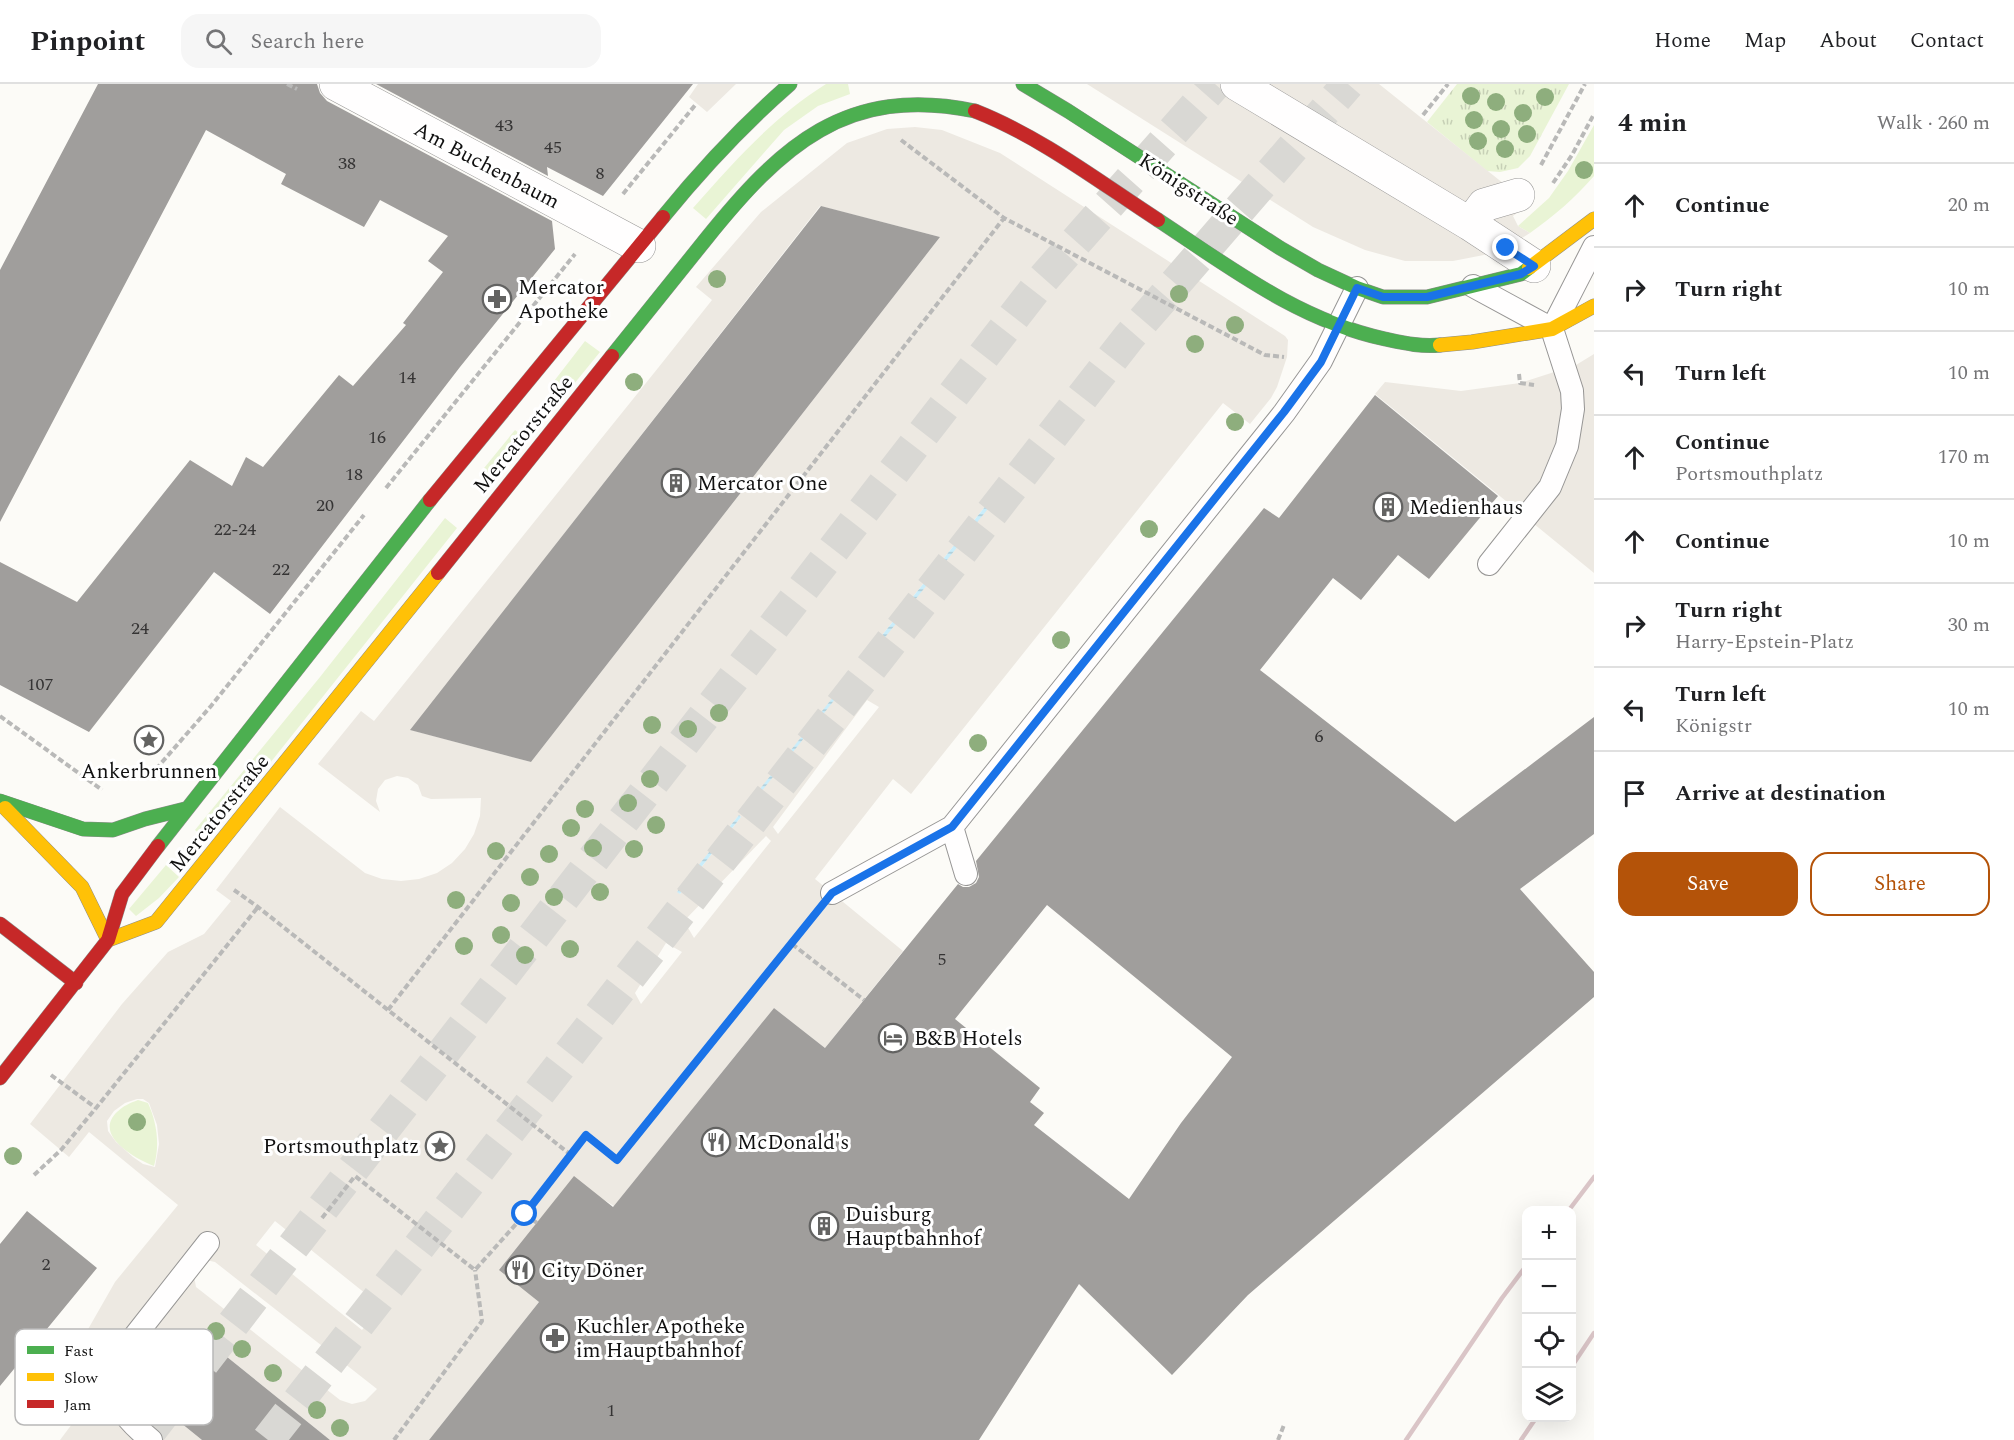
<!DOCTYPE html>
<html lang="en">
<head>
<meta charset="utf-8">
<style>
	body { margin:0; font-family:Spectral,serif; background:#f6f6f6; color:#202124 }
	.controls { position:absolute; right:18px; bottom:18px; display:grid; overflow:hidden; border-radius:12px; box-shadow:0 6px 24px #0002 }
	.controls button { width:54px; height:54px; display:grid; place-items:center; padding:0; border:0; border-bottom:2px solid #e0e0e0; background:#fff; color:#202124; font:30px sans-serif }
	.stop { position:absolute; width:18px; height:18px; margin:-14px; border:4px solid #1a73e8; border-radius:50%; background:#fff }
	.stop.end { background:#1a73e8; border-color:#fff; box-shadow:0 2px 6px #0008 }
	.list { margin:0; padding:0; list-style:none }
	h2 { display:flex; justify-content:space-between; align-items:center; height:78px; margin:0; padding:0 24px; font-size:26px }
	h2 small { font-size:20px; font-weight:400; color:#757577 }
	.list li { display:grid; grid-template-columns:39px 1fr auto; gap:18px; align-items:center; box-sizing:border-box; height:84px; padding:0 24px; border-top:2px solid #e0e0e0 }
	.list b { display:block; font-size:22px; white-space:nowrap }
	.list p { margin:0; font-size:20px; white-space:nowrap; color:#757577 }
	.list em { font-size:20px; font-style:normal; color:#757577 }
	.actions { display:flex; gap:12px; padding:18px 24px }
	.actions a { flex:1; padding:14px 0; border:2px solid #b45309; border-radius:18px; text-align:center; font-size:21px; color:#b45309 }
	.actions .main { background:#b45309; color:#fff }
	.icon { flex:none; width:33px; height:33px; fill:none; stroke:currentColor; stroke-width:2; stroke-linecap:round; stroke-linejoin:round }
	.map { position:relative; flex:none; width:1594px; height:1356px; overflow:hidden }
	header { display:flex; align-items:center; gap:36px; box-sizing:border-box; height:84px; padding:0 30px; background:#fff; border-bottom:2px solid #e0e0e0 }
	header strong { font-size:28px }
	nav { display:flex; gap:33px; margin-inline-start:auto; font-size:21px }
	.search { width:420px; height:54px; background:#f6f6f6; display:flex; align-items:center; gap:15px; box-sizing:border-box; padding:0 21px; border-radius:18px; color:#757577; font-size:22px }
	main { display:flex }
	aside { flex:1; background:#fff }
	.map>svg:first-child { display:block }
	.grass { fill:#e9f4d5 }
	.park { fill:url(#park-tufts) }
	.plaza { fill:#ede9e2; fill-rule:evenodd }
	.water { fill:url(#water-rules) }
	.building { fill:#a09e9c; fill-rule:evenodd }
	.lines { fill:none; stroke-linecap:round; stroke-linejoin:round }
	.highway-tunnel { stroke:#d9d8d4; stroke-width:33; stroke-dasharray:33 16; stroke-linecap:butt }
	.lane-casing { stroke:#979695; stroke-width:24 }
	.street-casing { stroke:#979695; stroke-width:34 }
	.fast-casing { stroke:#8d8d8b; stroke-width:15 }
	.slow-casing { stroke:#8d8d8b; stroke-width:15 }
	.jam-casing { stroke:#8d8d8b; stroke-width:15 }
	.path { stroke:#b9b9b8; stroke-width:4; stroke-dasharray:6 3; stroke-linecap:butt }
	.lane { stroke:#fffefe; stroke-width:22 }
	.street { stroke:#fffefe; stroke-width:33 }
	.fast { stroke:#4caf50; stroke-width:14 }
	.slow { stroke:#ffc107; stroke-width:14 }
	.jam { stroke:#c62828; stroke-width:14 }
	.rail { stroke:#dac5c7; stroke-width:4.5 }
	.tree { fill:#8eae7d }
	.route { stroke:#1a73e8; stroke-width:8 }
	.labels { text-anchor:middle; stroke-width:6; stroke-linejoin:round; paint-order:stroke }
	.number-label { font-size:18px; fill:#353434 }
	.street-label { font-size:21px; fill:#111; stroke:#fff }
	.poi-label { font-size:21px; fill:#111; stroke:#fff; text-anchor:start }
	.key { fill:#fff; stroke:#b8b8b8; stroke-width:1.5 }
	.key-label { font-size:16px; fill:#111 }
</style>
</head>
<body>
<header>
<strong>Pinpoint</strong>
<div class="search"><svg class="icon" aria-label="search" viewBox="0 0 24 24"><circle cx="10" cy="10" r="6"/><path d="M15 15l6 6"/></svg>Search here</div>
<nav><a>Home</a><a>Map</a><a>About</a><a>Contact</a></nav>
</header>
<main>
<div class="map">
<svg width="1594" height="1356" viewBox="0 0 1594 1356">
	<defs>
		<pattern id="park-tufts" width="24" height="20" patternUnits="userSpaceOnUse" patternTransform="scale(1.5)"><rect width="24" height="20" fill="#e9f4d5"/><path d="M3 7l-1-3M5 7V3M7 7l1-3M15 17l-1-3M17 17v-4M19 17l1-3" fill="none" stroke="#c7d0b6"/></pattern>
		<pattern id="water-rules" width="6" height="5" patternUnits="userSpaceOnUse" patternTransform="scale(1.5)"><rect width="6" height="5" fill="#caedfa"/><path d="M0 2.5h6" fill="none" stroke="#accad5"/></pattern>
	</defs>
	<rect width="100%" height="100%" fill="#fcfbf7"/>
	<path class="grass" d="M826 0H848L850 10 818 22 784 46 706 135 693 124C734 78 773 33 826 0Z
		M1594 41V92C1575 114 1554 132 1530 149L1518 142 1549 114 1568 87Z
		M585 257 600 268 565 311 551 301Z
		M515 346 528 356 493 400 480 389Z
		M445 434 457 444 208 757 195 746 320 593Z
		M166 781 179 793 159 814 136 832 129 825Z
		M138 1016 148 1019C157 1039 160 1061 154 1082 134 1074 93 1051 117 1028 123 1022 130 1019 138 1016Z"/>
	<path class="park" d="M1457 0H1569L1530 72 1518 84 1500 88 1487 87 1427 38Z"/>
	<path class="plaza" d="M698 0H736L707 28 689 13Z
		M1087 0H1379L1529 120 1513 132 1518 142 1530 149 1506 164 1489 170 1453 177H1405L1365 166 1313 143Z
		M915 43 942 46 1000 69 1285 252 1288 256 1287 273 1277 303 1271 314 1250 340 1223 319 911 710 893 695 815 795 903 867 825 964 774 924 614 1122 601 1114 526 1207 539 1218 429 1356H330L201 1252 150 1314 202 1356H60L78 1332 72 1294 79 1261 115 1198 178 1121 89 1048 69 1073 30 1040 122 920 168 868 204 850 231 817 216 806 280 723 365 789 382 795 401 797 419 795 437 789 452 779 465 765 474 750 480 732 481 714 431 715 422 712 418 701 408 694 397 692 385 696 378 705 376 717 380 728 318 680 361 627 374 637 658 284 712 216 696 203 761 128 847 59 887 45ZM820 122 940 153 531 678 411 646ZM992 414 994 416 866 576 863 575ZM867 616 879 623 778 750 773 743ZM739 731 741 733 680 810 678 808ZM766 752 771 757 694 854 684 837ZM666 859 682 868 641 920 635 909ZM137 1015H143L149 1019 157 1041 159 1060 155 1083 143 1080 133 1073 116 1058 108 1047 107 1037 114 1027 125 1019ZM275 1137 381 1222 362 1246 256 1161ZM206 1176 215 1178 377 1305 365 1317 352 1320 340 1316 196 1203 194 1192Z
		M1594 270V489L1375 310 1385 298 1461 307 1520 299 1576 281Z"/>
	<path class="water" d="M992 414 995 416 866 577 863 575Z
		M842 602 844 604 761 708 759 706Z
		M739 731 741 733 680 810 677 808Z"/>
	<path class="building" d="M98 0H317L320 9 327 17 552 137 555 165 460 283 270 530 214 488 89 648 0 601V478L77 518 190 376 232 402 246 373 263 383 339 291 353 302 406 241 403 239 443 188 428 177 448 152 380 116 364 143 281 100 286 90 206 46 0 438V186Z
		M376 0H693L603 112 547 83 548 92Z
		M821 122 940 153 531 678 410 646Z
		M1375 311 1498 412 1429 495 1398 471 1361 516 1333 494 1260 586 1455 738 1594 633V750L1520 805 1594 888V913L1248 1211 1172 1291 1079 1200 979 1356H429L539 1218 499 1186 574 1092 613 1123 774 924 825 964 958 800 963 803H969L976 799 979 793 976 777 1264 424 1279 434ZM1047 821 1232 973 1181 1039 1129 1115 1034 1041 1044 1029 1030 1018 1040 1004 955 935Z
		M27 1127 97 1184 0 1302V1160Z
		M201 1252 330 1356H202L150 1314Z"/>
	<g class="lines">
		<path class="highway-tunnel" d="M143 1356 1043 195 1215 0
			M268 1356 1129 253 1348 0"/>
		<g class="lane-casing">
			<path id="lane" d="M1473 202 1552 245 1572 307 1573 325 1567 362 1550 403 1489 480
				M1552 245 1594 163
				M952 743 966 790
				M832 809 952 743 1284 329 1321 277 1357 204
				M151 1356C115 1327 104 1305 127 1262L208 1159"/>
		</g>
		<g class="street-casing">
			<path id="street" d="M336 0 639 162
				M1237 0 1470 140 1534 182
				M1470 140 1484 121 1518 111"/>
		</g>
		<g class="fast-casing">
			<path id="fast" d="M1023 0 1068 27 1280 164 1318 186 1357 204 1383 213H1427L1521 190 1529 184
				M663 133C702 85 743 41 790 0
				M1158 136C1231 184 1298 236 1385 255 1404 259 1421 263 1440 261
				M612 272C643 233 675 194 706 155 780 63 846 0 975 27
				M0 717 83 745 113 746 145 735 185 725
				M158 762 430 416"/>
		</g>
		<g class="slow-casing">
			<path id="slow" d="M1529 184 1594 135
				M1440 261 1472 258 1552 245 1594 222
				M5 724 82 803 108 856
				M108 856 156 838 438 489"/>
		</g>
		<g class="jam-casing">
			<path id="jam" d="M975 27C1041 53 1098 97 1158 136
				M430 416 663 133
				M438 489 612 272
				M0 840 76 899
				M0 994 108 856 122 810 158 762"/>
		</g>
		<path class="path" d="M287 0 297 5
			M1423 31 1448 0
			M901 56 1004 134 1265 271 1284 273
			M1541 81 1585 0
			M1553 99 1572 71 1594 30
			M623 110 696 20
			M1519 290 1520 299 1534 301
			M386 404 575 170
			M0 632 102 706
			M150 692 211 622 364 431
			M234 806 258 823 571 1071 525 1130 537 1139
			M792 860 864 916
			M388 926 1004 134
			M51 991 96 1024
			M571 1071 586 1051 617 1076 811 835
			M34 1091 61 1066 96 1024 258 823
			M322 1134 355 1092 475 1186 525 1130
			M394 1356 482 1237 475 1186
			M1278 1356 1284 1341"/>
		<use href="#lane" class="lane"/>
		<use href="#street" class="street"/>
		<use href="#fast" class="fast"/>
		<use href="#slow" class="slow"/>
		<use href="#jam" class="jam"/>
		<path class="rail" d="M1569 1126 1594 1093
			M1572 1282 1594 1249
			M1406 1356 1502 1214 1526 1182
			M1521 1356 1536 1334"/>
	</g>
	<g class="tree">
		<circle cx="1471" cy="12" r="9"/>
		<circle cx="1545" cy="13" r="9"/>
		<circle cx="1496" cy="18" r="9"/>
		<circle cx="1523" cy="29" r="9"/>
		<circle cx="1474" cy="36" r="9"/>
		<circle cx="1501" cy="45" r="9"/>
		<circle cx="1527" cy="50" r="9"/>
		<circle cx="1478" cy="57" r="9"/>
		<circle cx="1505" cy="65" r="9"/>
		<circle cx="1584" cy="86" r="9"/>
		<circle cx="717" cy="195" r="9"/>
		<circle cx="1179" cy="210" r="9"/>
		<circle cx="1235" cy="241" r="9"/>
		<circle cx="1195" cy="260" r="9"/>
		<circle cx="634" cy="298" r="9"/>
		<circle cx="1235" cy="338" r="9"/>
		<circle cx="1149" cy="445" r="9"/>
		<circle cx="1061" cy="556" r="9"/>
		<circle cx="719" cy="629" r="9"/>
		<circle cx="652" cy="641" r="9"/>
		<circle cx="688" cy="645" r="9"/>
		<circle cx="978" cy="659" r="9"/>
		<circle cx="650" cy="695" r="9"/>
		<circle cx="628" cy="719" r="9"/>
		<circle cx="585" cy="725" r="9"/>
		<circle cx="656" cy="741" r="9"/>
		<circle cx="571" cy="744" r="9"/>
		<circle cx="593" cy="764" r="9"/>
		<circle cx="634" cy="765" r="9"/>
		<circle cx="496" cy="767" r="9"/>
		<circle cx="549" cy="770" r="9"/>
		<circle cx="530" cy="793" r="9"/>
		<circle cx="600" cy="808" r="9"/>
		<circle cx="554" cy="813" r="9"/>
		<circle cx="456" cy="816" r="9"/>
		<circle cx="511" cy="819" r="9"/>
		<circle cx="501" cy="851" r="9"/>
		<circle cx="464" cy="862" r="9"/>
		<circle cx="570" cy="865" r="9"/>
		<circle cx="525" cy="871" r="9"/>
		<circle cx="137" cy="1038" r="9"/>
		<circle cx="13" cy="1072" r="9"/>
		<circle cx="216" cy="1247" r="9"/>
		<circle cx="242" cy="1265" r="9"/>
		<circle cx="273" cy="1289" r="9"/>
		<circle cx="317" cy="1326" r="9"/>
		<circle cx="340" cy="1344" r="9"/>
	</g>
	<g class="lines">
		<path class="route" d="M525 1130 586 1051 617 1076 832 809 952 743 1284 328 1321 278 1357 204 1383 213H1427L1521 190 1534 182 1506 164"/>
	</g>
	<defs>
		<g id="pharmacy-ring" transform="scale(1.5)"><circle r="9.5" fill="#fff" stroke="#636362" stroke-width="1.5"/><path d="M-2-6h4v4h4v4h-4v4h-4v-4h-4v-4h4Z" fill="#636362"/></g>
		<g id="building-ring" transform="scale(1.5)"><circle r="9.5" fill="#fff" stroke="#636362" stroke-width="1.5"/><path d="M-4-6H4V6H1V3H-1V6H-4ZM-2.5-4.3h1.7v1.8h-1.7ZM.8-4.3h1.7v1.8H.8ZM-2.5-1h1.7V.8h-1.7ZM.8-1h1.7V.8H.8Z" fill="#636362"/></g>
		<g id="sight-ring" transform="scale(1.5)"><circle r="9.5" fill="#fff" stroke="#636362" stroke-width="1.5"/><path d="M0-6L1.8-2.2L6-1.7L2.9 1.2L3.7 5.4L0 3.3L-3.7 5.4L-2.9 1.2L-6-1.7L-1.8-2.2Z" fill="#636362"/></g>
		<g id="hotel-ring" transform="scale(1.5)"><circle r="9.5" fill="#fff" stroke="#636362" stroke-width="1.5"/><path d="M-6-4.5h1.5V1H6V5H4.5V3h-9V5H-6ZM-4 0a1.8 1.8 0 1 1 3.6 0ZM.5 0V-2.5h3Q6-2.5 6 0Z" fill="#636362"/></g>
		<g id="restaurant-ring" transform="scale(1.5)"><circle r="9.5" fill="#fff" stroke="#636362" stroke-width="1.5"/><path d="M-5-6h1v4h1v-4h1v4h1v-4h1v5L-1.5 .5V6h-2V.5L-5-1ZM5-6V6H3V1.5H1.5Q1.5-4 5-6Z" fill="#636362"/></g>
	</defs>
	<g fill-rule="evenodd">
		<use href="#pharmacy-ring" x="497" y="215"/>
		<use href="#building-ring" x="676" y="399"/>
		<use href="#building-ring" x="1388" y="423"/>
		<use href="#sight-ring" x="149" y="656"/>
		<use href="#hotel-ring" x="893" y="954"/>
		<use href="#restaurant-ring" x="716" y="1058"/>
		<use href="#sight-ring" x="440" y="1062"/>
		<use href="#building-ring" x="824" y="1142"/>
		<use href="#restaurant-ring" x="520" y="1186"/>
		<use href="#pharmacy-ring" x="555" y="1254"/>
	</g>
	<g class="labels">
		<g class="number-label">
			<text x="504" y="47">43</text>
			<text x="553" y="69">45</text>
			<text x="347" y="85">38</text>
			<text x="600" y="95">8</text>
			<text x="407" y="299">14</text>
			<text x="377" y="359">16</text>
			<text x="354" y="396">18</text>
			<text x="325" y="427">20</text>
			<text x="235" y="451">22-24</text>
			<text x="281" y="491">22</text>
			<text x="140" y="550">24</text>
			<text x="40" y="606">107</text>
			<text x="1319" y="658">6</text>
			<text x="942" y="881">5</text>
			<text x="46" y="1186">2</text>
			<text x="611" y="1332">1</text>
		</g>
		<g class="street-label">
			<text transform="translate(487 81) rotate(28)" y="7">Am Buchenbaum</text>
			<text transform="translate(1189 105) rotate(33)" y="7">Königstraße</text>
			<text transform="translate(523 350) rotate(-51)" y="7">Mercatorstraße</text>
			<text transform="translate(219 729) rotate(-51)" y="7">Mercatorstraße</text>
		</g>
		<g class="poi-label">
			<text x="518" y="210">Mercator<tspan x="518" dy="24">Apotheke</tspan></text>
			<text x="697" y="406">Mercator One</text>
			<text x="1409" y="430">Medienhaus</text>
			<text x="149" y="694" text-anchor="middle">Ankerbrunnen</text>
			<text x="914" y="961">B&amp;B Hotels</text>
			<text x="737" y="1065">McDonald's</text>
			<text x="419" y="1069" text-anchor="end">Portsmouthplatz</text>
			<text x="845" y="1137">Duisburg<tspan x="845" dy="24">Hauptbahnhof</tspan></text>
			<text x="541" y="1193">City Döner</text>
			<text x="576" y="1249">Kuchler Apotheke<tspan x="576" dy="24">im Hauptbahnhof</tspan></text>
		</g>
	</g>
	<rect x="15" y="1245" width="198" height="96" rx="9" class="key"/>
	<rect x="27" y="1262" width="27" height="8" fill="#4caf50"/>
	<rect x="27" y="1289" width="27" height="8" fill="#ffc107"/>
	<rect x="27" y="1316" width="27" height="8" fill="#c62828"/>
	<g class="key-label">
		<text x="64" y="1272">Fast</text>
		<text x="64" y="1299">Slow</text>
		<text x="64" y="1326">Jam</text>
	</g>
</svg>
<div class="controls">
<button>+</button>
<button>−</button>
<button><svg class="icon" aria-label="locate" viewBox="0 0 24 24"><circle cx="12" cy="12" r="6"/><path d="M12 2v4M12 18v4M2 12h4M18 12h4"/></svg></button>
<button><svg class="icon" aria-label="layers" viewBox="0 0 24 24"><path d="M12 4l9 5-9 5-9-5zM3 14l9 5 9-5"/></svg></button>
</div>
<div class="stop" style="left:525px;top:1130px"></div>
<div class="stop end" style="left:1506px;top:164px"></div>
</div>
<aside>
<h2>4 min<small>Walk · 260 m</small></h2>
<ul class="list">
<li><svg class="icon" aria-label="ahead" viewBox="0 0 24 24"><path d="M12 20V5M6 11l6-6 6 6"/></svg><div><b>Continue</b></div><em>20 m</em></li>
<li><svg class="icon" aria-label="right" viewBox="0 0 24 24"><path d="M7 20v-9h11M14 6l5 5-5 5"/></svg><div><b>Turn right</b></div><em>10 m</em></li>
<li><svg class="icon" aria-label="left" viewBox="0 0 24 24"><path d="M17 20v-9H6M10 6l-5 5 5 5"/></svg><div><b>Turn left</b></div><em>10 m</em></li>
<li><svg class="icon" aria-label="ahead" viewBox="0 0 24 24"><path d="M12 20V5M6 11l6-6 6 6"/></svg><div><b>Continue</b><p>Portsmouthplatz</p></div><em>170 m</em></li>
<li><svg class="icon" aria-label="ahead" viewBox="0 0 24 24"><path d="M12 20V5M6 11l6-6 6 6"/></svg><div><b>Continue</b></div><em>10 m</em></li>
<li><svg class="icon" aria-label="right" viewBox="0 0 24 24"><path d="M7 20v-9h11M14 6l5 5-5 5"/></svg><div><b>Turn right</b><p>Harry-Epstein-Platz</p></div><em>30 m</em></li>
<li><svg class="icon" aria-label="left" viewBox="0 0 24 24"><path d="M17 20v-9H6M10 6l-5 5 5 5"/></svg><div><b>Turn left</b><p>Königstr</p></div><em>10 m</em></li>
<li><svg class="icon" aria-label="arrive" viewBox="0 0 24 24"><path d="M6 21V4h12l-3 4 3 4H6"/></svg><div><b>Arrive at destination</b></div></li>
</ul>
<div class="actions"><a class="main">Save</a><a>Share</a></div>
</aside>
</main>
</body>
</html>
